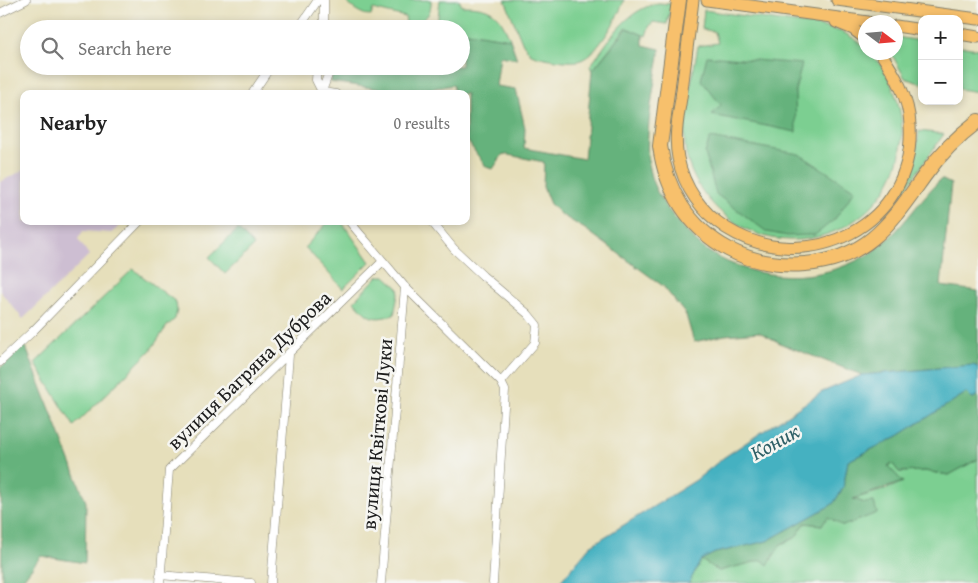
<!DOCTYPE html>
<html lang="en">
<head>
<meta charset="utf-8">
<style>
	body { margin:0; font-family:"Gentium Book Plus",serif; background:#f6f6f6; color:#222 }
	.controls { position:absolute; right:15px; top:15px; display:grid; overflow:hidden; border-radius:10px; box-shadow:0 2px 8px #0003 }
	.controls button { width:45px; height:45px; display:grid; place-items:center; padding:0; border:0; border-bottom:1px solid #e0e0e0; background:#fff; color:#222; font:25px sans-serif }
	.compass { position:absolute; left:858px; top:15px; width:45px; height:45px; border-radius:50%; background:#fff; box-shadow:0 2px 8px #0003; rotate:106deg }
	.list { margin:0; padding:0; list-style:none }
	h2 { display:flex; justify-content:space-between; align-items:center; height:65px; margin:0; padding:0 20px; font-size:21px }
	h2 small { font-size:16px; font-weight:400; color:#767676 }
	.icon { flex:none; width:28px; height:28px; fill:none; stroke:currentColor; stroke-width:2; stroke-linecap:round; stroke-linejoin:round }
	.map { position:relative; flex:none; width:978px; height:583px; overflow:hidden }
	.search { position:absolute; background:#fff; box-shadow:0 2px 8px #0003; left:20px; top:20px; width:450px; height:55px; display:flex; align-items:center; gap:12px; box-sizing:border-box; padding:0 18px; border-radius:28px; color:#767676; font-size:19px }
	.panel { position:absolute; background:#fff; box-shadow:0 2px 8px #0003; left:20px; top:90px; width:450px; height:135px; border-radius:10px }
	.map>svg:first-child { display:block }
	.industrial { fill:#cdbed2 }
	.green { fill:#7ccf91; stroke:#4c7656 }
	.forest { fill:#65b27b; stroke:#40674c }
	.water { fill:#44b1c1; stroke:#30666e }
	.lines { fill:none; stroke-linecap:round; stroke-linejoin:round }
	.street-casing { stroke:#817e6c; stroke-width:9 }
	.primary-casing { stroke:#817e6c; stroke-width:13 }
	.highway-casing { stroke:#817e6c; stroke-width:16 }
	.street { stroke:#fff; stroke-width:8 }
	.primary { stroke:#f7c06c; stroke-width:11 }
	.highway { stroke:#f7c06c; stroke-width:14 }
	.labels { text-anchor:middle; stroke-width:5; stroke-linejoin:round; paint-order:stroke }
	.street-label { font-size:20px; fill:#1c1c1c; stroke:#f6f6f2 }
	.water-label { font-size:21px; font-style:italic; fill:#2e5f66; stroke:#f6f6f2 }
</style>
</head>
<body>
<div class="map">
<svg width="978" height="583" viewBox="0 0 978 583">
	<rect width="100%" height="100%" fill="#f6f6f2"/>
	<filter id="ink" filterUnits="userSpaceOnUse"><feTurbulence type="fractalNoise" baseFrequency=".02" numOctaves="2"/><feDisplacementMap in="SourceGraphic" scale="10" xChannelSelector="R" yChannelSelector="G"/><feConvolveMatrix kernelMatrix="1 2 1 2 8 2 1 2 1" color-interpolation-filters="sRGB"/></filter>
	<filter id="wash" filterUnits="userSpaceOnUse"><feTurbulence type="fractalNoise" baseFrequency=".0096" numOctaves="4" result="noise"/><feDisplacementMap in="SourceGraphic" scale="20" xChannelSelector="R" yChannelSelector="G"/><feGaussianBlur stdDeviation="1.12" result="paint"/><feColorMatrix in="noise" values="0 0 0 0 0 0 0 0 0 0 0 0 0 0 0 0 0 1.4 0 .05"/><feComposite in="paint" operator="in"/></filter>
	<g filter="url(#wash)">
		<rect width="100%" height="100%" fill="#e6dfbb"/>
		<path class="industrial" d="M24 170V221H124L112 233 83 231 78 239 89 255 23 319 0 291V182Z"/>
		<path class="green" d="M344 0H431C432 13 426 20 414 25L406 23 405 17 373 9 371 16C360 14 352 8 344 0Z
			M440 0H459L462 6C491 6 499 12 510 39L461 31V29H426L438 17Z
			M505 0H624C619 16 598 54 581 60 573 64 540 58 531 54L523 44Z
			M658 3 671 4 667 24 653 22 649 27 646 36 626 28 592 71 590 66C611 39 623 12 658 3Z
			M704 10C731 14 759 18 787 22 805 24 825 26 842 32 849 35 860 42 864 47 866 50 865 51 867 53 882 61 888 76 894 91 936 199 806 287 721 212 705 198 692 178 687 158 679 126 693 78 698 46L718 43 715 32 702 29Z
			M896 37 922 41V84L905 78 891 53 896 52Z
			M959 46 978 49V92L959 89Z
			M919 131 944 134 900 197 915 161Z
			M329 221H341L370 262 343 289 305 247Z
			M238 229 254 246 225 274 209 257Z
			M133 269 176 302 177 310 175 319 167 326 150 351 74 426 35 363Z
			M378 276H385L399 289 394 315C371 321 369 318 354 301Z
			M978 459V583H689L701 560 719 571 762 560 781 544 795 538 805 523 822 525 828 517 865 503 853 499 887 489 903 482 887 466 892 463 899 472 925 471 949 475Z"/>
		<path class="forest" d="M627 28 643 35V45L660 49C655 85 641 144 651 177 656 194 668 210 679 223 688 233 697 244 709 252 757 282 818 284 867 255 899 236 915 204 941 179L951 184 941 286 978 291V367L973 365 862 375 784 345 759 332 725 335 694 342 686 315 663 286 585 229 560 214 550 204 543 187 544 162 503 154 493 169 486 167 466 139V94H455L453 85 406 93 331 82V66H377L407 70 412 66H461V31L510 39 517 59 500 56 496 86 516 89 525 128 524 148 584 159 592 71Z
			M707 56 802 64 795 91 796 132 712 115 721 105 701 80Z
			M710 138 799 154 855 190 835 219 815 235 787 236 767 232 716 194 705 153Z
			M25 345 86 502 85 563 41 556 20 583H2L0 368Z
			M966 393 972 399 978 395V459L949 475 925 471 899 472 892 463 888 466 903 482 853 499 865 503 874 502 877 513 843 526 828 517 822 525 805 523 795 538 781 544 768 565 762 560 719 571 701 560 715 553 767 541 833 504 843 488 848 461 898 436Z"/>
		<path class="water" d="M973 365 978 367V395L972 399 966 393 898 436 848 461 843 488 833 504 767 541 715 553 701 560 689 583H559L590 546 696 480 723 458 822 392 862 375Z"/>
	</g>
	<g filter="url(#ink)">
		<g class="lines">
			<g class="street-casing">
				<path id="street" d="M0 13 26 0
					M298 29 318 0
					M324 29V0
					M317 66 316 80 322 92
					M322 92 336 94
					M252 94 271 66
					M321 94 328 75V66
					M349 221 405 287 501 382 505 390 493 583
					M431 221 454 249 483 276 528 314 537 325 535 343 501 382
					M0 362 32 332 140 221
					M160 575 251 583
					M160 583 169 470 382 262
					M271 583 289 355
					M381 583 405 287"/>
			</g>
			<g class="primary-casing">
				<path id="primary" d="M693 0C689 33 685 65 681 98 678 117 674 139 678 158 684 187 701 212 726 228 807 279 916 225 910 125 909 98 895 74 880 52
					M707 0 868 22
					M837 0 978 19
					M836 22 853 29 866 39
					M896 26 922 30
					M959 34 978 37"/>
			</g>
			<g class="highway-casing">
				<path id="highway" d="M679 0 660 146C666 190 688 227 728 249 752 262 778 266 805 264 869 259 891 222 925 175 940 154 957 137 978 121"/>
			</g>
			<use href="#street" class="street"/>
			<use href="#primary" class="primary"/>
			<use href="#highway" class="highway"/>
		</g>
	</g>
	<g class="labels">
		<g class="street-label">
			<text transform="translate(249 370) rotate(-44)" y="7">вулиця Багряна Дуброва</text>
			<text transform="translate(377 434) rotate(-85)" y="7">вулиця Квіткові Луки</text>
		</g>
		<g class="water-label">
			<text transform="translate(775 442) rotate(-29)" y="7">Коник</text>
		</g>
	</g>
</svg>
<div class="controls">
<button>+</button>
<button>−</button>
</div>
<svg class="compass" viewBox="-18 -18 36 36"><path d="M0-13l5 13h-10z" fill="#e53935"/><path d="M0 13l5-13h-10z" fill="#767676"/></svg>
<div class="search"><svg class="icon" aria-label="search" viewBox="0 0 24 24"><circle cx="10" cy="10" r="6"/><path d="M15 15l6 6"/></svg>Search here</div>
<section class="panel">
<h2>Nearby<small>0 results</small></h2>
<ul class="list">
</ul>
</section>
</div>
</body>
</html>
